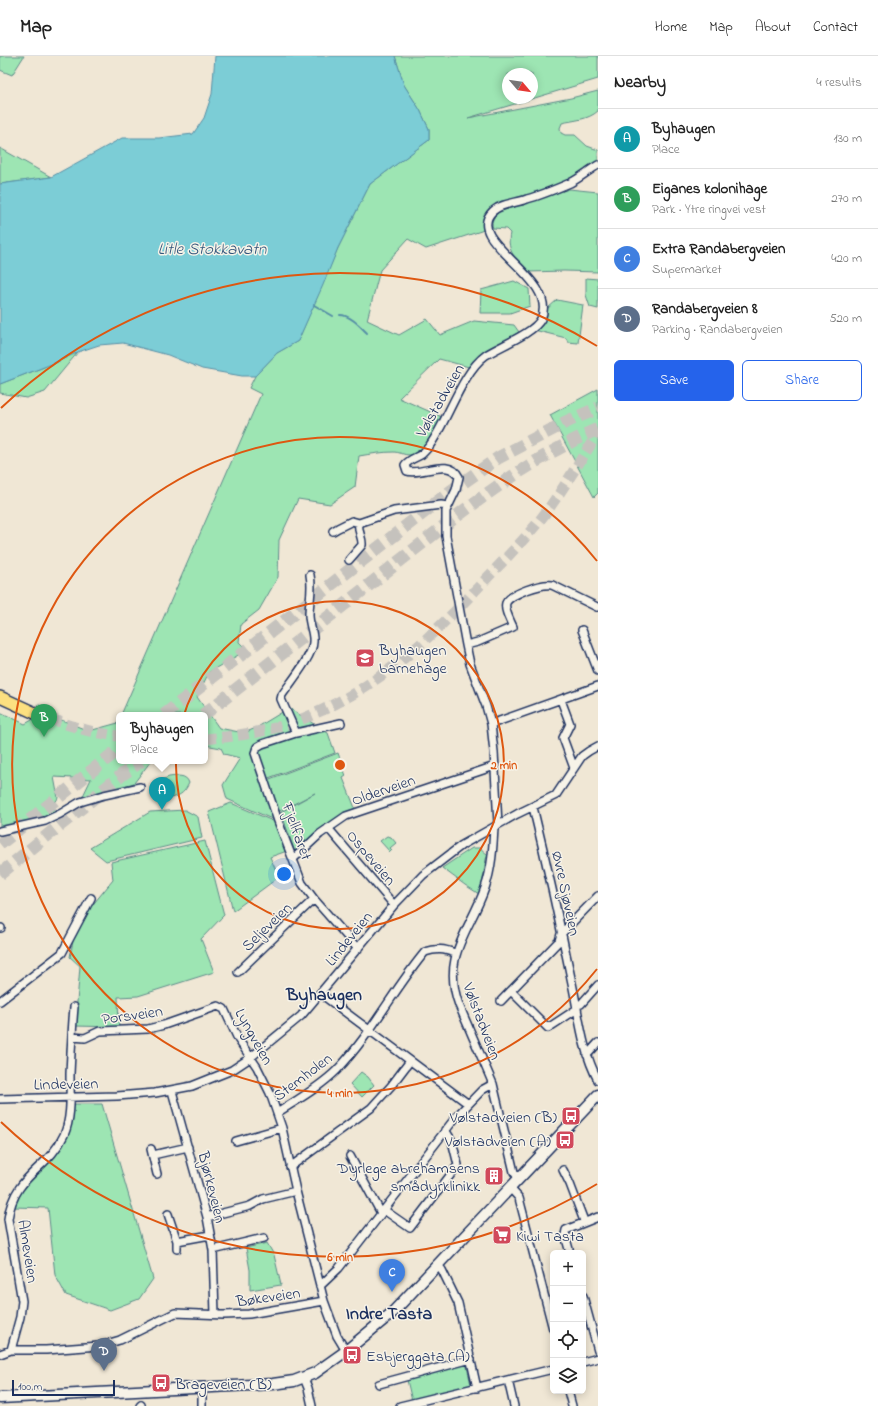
<!DOCTYPE html>
<html lang="en">
<head>
<meta charset="utf-8">
<style>
	body { margin:0; font-family:"Indie Flower",sans-serif; background:#f6f6f6; color:#222 }
	.controls { position:absolute; right:12px; bottom:12px; display:grid; overflow:hidden; border-radius:6px; box-shadow:0 2px 10px #0003 }
	.controls button { width:36px; height:36px; display:grid; place-items:center; padding:0; border:0; border-bottom:1px solid #e0e0e0; background:#fff; color:#222; font:20px sans-serif }
	.compass { position:absolute; left:502px; top:12px; width:36px; height:36px; border-radius:50%; background:#fff; box-shadow:0 2px 10px #0003; rotate:119deg }
	.scale { position:absolute; left:12px; bottom:10px; width:103px; box-sizing:border-box; padding-left:4px; border:2px solid #1b2f5e; border-top:0; font-size:11px; line-height:14px; white-space:nowrap; color:#1b2f5e; -webkit-text-stroke:3px #f7f3e8; paint-order:stroke }
	.you { position:absolute; left:284px; top:818px; width:14px; height:14px; margin:-10px; border:3px solid #fff; border-radius:50%; background:#1a73e8; box-shadow:0 0 0 6px #1a73e833 }
	.badge { display:grid; place-items:center; width:26px; height:26px; border-radius:50%; background:#2563eb; color:#fff; font-size:13px; font-weight:700 }
	.pin { position:absolute; translate:-50% -33px; filter:drop-shadow(0 1px 2px #0008) }
	.pin::after { content:''; position:absolute; top:21px; width:14px; height:12px; background:inherit; clip-path:polygon(0 0,100% 0,50% 100%) }
	.popup { position:absolute; left:116px; top:656px; width:92px; height:52px; box-sizing:border-box; display:grid; place-content:center; border-radius:6px; background:#fff; filter:drop-shadow(0 1px 3px #0005); font-size:13px; white-space:nowrap; color:#767676 }
	.popup b { font-size:15px; color:#222 }
	.popup::after { content:''; position:absolute; left:50%; top:100%; margin-left:-8px; border:8px solid transparent; border-top-color:#fff }
	.list { margin:0; padding:0; list-style:none }
	h2 { display:flex; justify-content:space-between; align-items:center; height:52px; margin:0; padding:0 16px; font-size:17px }
	h2 small { font-size:13px; font-weight:400; color:#767676 }
	.list li { display:grid; grid-template-columns:26px 1fr auto; gap:12px; align-items:center; box-sizing:border-box; height:60px; padding:0 16px; border-top:1px solid #e0e0e0 }
	.list b { display:block; font-size:15px; white-space:nowrap }
	.list p { margin:0; font-size:13px; white-space:nowrap; color:#767676 }
	.list em { font-size:13px; font-style:normal; color:#767676 }
	.actions { display:flex; gap:8px; padding:12px 16px }
	.actions a { flex:1; padding:9px 0; border:1px solid #2563eb; border-radius:6px; text-align:center; font-size:14px; color:#2563eb }
	.actions .main { background:#2563eb; color:#fff }
	.icon { flex:none; width:22px; height:22px; fill:none; stroke:currentColor; stroke-width:2; stroke-linecap:round; stroke-linejoin:round }
	.map { position:relative; flex:none; width:598px; height:1350px; overflow:hidden }
	header { display:flex; align-items:center; gap:24px; box-sizing:border-box; height:56px; padding:0 20px; background:#fff; border-bottom:1px solid #e0e0e0 }
	header strong { font-size:19px }
	nav { display:flex; gap:22px; margin-inline-start:auto; font-size:14px }
	main { display:flex }
	aside { flex:1; background:#fff }
	.map>svg:first-child { display:block }
	.green { fill:#9de5b3; stroke:#5c8a88; fill-rule:evenodd }
	.water { fill:#7ccdd6; stroke:#558ea6 }
	.lines { fill:none; stroke-linecap:round; stroke-linejoin:round }
	.stream { stroke:#558ea6; stroke-width:2 }
	.primary-tunnel { stroke:#c5c2bd; stroke-width:11; stroke-dasharray:11 5.5; stroke-linecap:butt }
	.highway-tunnel { stroke:#c5c2bd; stroke-width:13; stroke-dasharray:13 6; stroke-linecap:butt }
	.street-casing { stroke:#1b2f5e; stroke-width:10 }
	.secondary-casing { stroke:#1b2f5e; stroke-width:13 }
	.primary-casing { stroke:#1b2f5e; stroke-width:14 }
	.street { stroke:#f7f3e8; stroke-width:7 }
	.secondary { stroke:#f7f3e8; stroke-width:10 }
	.primary { stroke:#fce080; stroke-width:11 }
	.ring { fill:none; stroke:#de5710; stroke-width:2 }
	.labels { text-anchor:middle; stroke-width:3; stroke-linejoin:round; paint-order:stroke }
	.street-label { font-size:16px; fill:#1b2f5e; stroke:#f7f3e8 }
	.poi-label { font-size:16px; fill:#1b2f5e; stroke:#f7f3e8; text-anchor:start }
	.water-label { font-size:17px; font-style:italic; fill:#33567c; stroke:#f7f3e8 }
	.quarter-label { font-size:18px; font-weight:bold; fill:#1b2f5e; stroke:#f7f3e8 }
	.centre { fill:#de5710; stroke:#f7f3e8; stroke-width:2 }
	.ring-label { font-size:12px; text-anchor:middle; font-weight:bold; fill:#de5710; stroke:#f7f3e8; stroke-width:3; stroke-linejoin:round; paint-order:stroke }
</style>
</head>
<body>
<header>
<strong>Map</strong>
<nav><a>Home</a><a>Map</a><a>About</a><a>Contact</a></nav>
</header>
<main>
<div class="map">
<svg width="598" height="1350" viewBox="0 0 598 1350">
	<rect width="100%" height="100%" fill="#f0e7d5"/>
	<filter id="ink" filterUnits="userSpaceOnUse"><feTurbulence type="fractalNoise" baseFrequency=".025" numOctaves="2"/><feDisplacementMap in="SourceGraphic" scale="8" xChannelSelector="R" yChannelSelector="G"/><feConvolveMatrix kernelMatrix="1 2 1 2 8 2 1 2 1" color-interpolation-filters="sRGB"/></filter>
	<g filter="url(#ink)">
		<path class="green" d="M0 0H24L12 19 0 14Z
			M395 0H598V23L468 62 571 42 598 35V55C588 64 574 64 562 67L560 72 561 77 565 79H575L587 90 598 94V107L560 128 493 151 484 174 426 193 408 183 380 214 367 264 399 279 427 263 440 279 474 265 514 269 519 276 484 297 469 311 439 303 399 342 442 361C436 373 425 399 409 399 404 399 399 396 394 396 382 396 371 398 359 400L355 431 330 448 298 443 279 484 278 521 259 554 241 568 239 586 247 594 209 616 197 641 219 672 244 677 256 672 289 652 328 677 335 697 266 723 267 724 338 697 346 720 343 722 355 752 295 796 281 756 315 737 278 756 274 764 227 743 223 729 240 702 224 698 221 692 205 689V659H121L261 338 249 332 255 320 277 297 298 285 338 192 370 128 429 84V73L420 54 404 29ZM508 18H532V42H508Z
			M0 92 51 121 0 128Z
			M569 133 598 136V216L564 215 529 216C517 203 506 197 510 177L506 173 493 172C490 164 495 160 501 154Z
			M586 222 598 223V253L590 251 586 239Z
			M514 225 529 233 530 250 510 257H480L481 234Z
			M557 244 583 249 578 287 568 286 566 282 534 274 545 263 547 253Z
			M78 296 45 336 26 342 0 337V328L57 306Z
			M598 333V437L594 441 550 359Z
			M38 648 59 663 89 675 118 667 119 664V705H151L134 727 82 742 91 723 54 721 58 742 53 750 55 758 4 771 0 773V656L25 668 32 664Z
			M169 721C177 720 186 718 189 727 185 736 181 739 172 742L153 729 159 725Z
			M231 747 275 766 287 795 270 801 279 821 233 855 209 756Z
			M185 754 198 761 202 782 106 805 90 792 150 756Z
			M387 780 391 781 396 787 390 792 392 794 390 796 380 785Z
			M205 785 224 859 201 883 214 916 138 940 118 941 119 971 75 970 80 910 70 901 76 869 113 824 111 806Z
			M472 792H480L488 799 486 803 483 823 479 838 465 829 442 812Z
			M361 1016 368 1021 374 1029 362 1041 350 1028Z
			M74 1048H102L153 1223 139 1243 110 1254 66 1239 55 1219 48 1152 13 1151 17 1141 27 1126 63 1090Z
			M267 1187 274 1199 281 1229 250 1234V1214L246 1192Z
			M466 1306 471 1329 412 1345 407 1324Z"/>
		<path class="water" d="M215 0H395L404 29 420 54 429 73V84L370 128 338 192 323 229 298 285 277 297 255 320H242L202 313 168 299 123 287 99 289 78 296 57 306 0 328V128L51 121 122 82H159L193 78 204 62 212 38Z"/>
		<g class="lines">
			<path class="stream" d="M314 249 333 260
				M340 259C350 259 360 270 367 277"/>
			<path class="primary-tunnel" d="M35 657C62 667 89 677 119 680
				M205 683C236 680 267 676 297 665 377 634 429 584 486 523 507 501 529 479 547 455 565 430 581 403 598 377"/>
			<path class="highway-tunnel" d="M164 659 451 435 498 402 566 366 598 352
				M203 659C265 611 326 563 387 515 454 462 520 407 598 373
				M0 788 119 693
				M0 818 123 718 141 705"/>
			<g class="street-casing">
				<path id="street" d="M333 475 338 472 352 465 359 467 394 455 441 449 448 450
					M349 504 362 489C363 482 357 475 359 467
					M310 519C313 534 309 545 309 559 309 569 314 577 313 586 313 600 290 627 282 639L281 643 296 677 262 688 257 691 255 697 278 765 302 827 314 843 358 893
					M582 574 598 615
					M466 589 478 586 513 571C510 564 504 554 506 547 509 538 543 527 552 529L597 551
					M561 644 570 668 563 682 574 712
					M491 668 598 630
					M296 677 341 667
					M533 751C547 809 560 868 572 927 579 959 582 995 598 1024
					M498 768 494 696 491 668 486 650 470 608 466 589 446 480V455L456 434 459 421C449 401 422 420 407 415L405 409C409 403 416 402 422 398 425 395 428 392 430 389 448 364 462 316 486 299 500 290 534 277 541 263 560 221 461 185 493 155 502 147 517 147 527 143 542 139 556 133 570 127 580 122 588 115 598 109
					M494 771C493 791 492 812 485 832 470 875 441 900 459 949L493 1028 514 1116 519 1123
					M328 772 394 849
					M0 775 45 765 60 758 80 746 104 739 140 731
					M293 803 320 778 346 760 495 710
					M0 872H1
					M238 916 314 843
					M511 935 548 972 577 953
					M321 938 467 1047
					M0 945 62 897 91 842
					M501 945 559 885 561 878 598 840
					M577 949 581 948 598 929
					M72 981 85 982 100 975 148 973 164 969 218 950 224 953 238 983 257 1011 270 1037 282 1072 296 1135 324 1245 337 1280 346 1295
					M587 999 598 987
					M172 1035 207 1161 213 1194 215 1258
					M0 1043 117 1040 155 1037 192 1030 232 1014 250 1002 301 960 394 849 423 819 462 789 517 758 556 739 582 700 589 695 598 690
					M277 1057C297 1044 320 1031 337 1014 371 979 394 933 425 896 437 892 444 893 455 897
					M236 1085 282 1072
					M151 1093 157 1118
					M153 1099 188 1091
					M350 1100 381 1157
					M290 1111 371 1052 391 1030 410 1005
					M563 1114 570 1128 584 1165
					M510 1132 519 1142 553 1273
					M384 1154 410 1172 458 1109 452 1085 445 1074
					M168 1158 177 1185V1193
					M207 1161 250 1150 263 1143 296 1135
					M177 1185 210 1179
					M213 1194 264 1182
					M570 1197 565 1179 566 1174 598 1161
					M438 1209 442 1214 458 1247 477 1332
					M320 1230 339 1212 456 1061 482 1034 493 1028
					M583 1240 598 1295
					M11 1294 20 1261 22 1245 8 1163C14 1118 48 1114 64 1079 72 1061 70 1038 70 1018 71 996 72 974 74 951
					M0 1298 11 1294H46L99 1290 120 1284 175 1257 224 1259 249 1258 324 1245
					M583 1306 598 1302
					M304 1322 308 1332 312 1350
					M508 1324 514 1350
					M379 1328 471 1303
					M568 1335 572 1350
					M202 1338V1350
					M140 1350 141 1349
					M400 1350 553 1313"/>
			</g>
			<g class="secondary-casing">
				<path id="secondary" d="M0 1342 273 1328 294 1325 315 1317 346 1295 393 1256 598 1039"/>
			</g>
			<g class="primary-casing">
				<path id="primary" d="M0 641 35 657"/>
			</g>
			<use href="#street" class="street"/>
			<use href="#secondary" class="secondary"/>
			<use href="#primary" class="primary"/>
		</g>
	</g>
	<g class="ring">
		<circle cx="340" cy="709" r="164"/>
		<path d="M597 913A328 328 0 1 1 597 505"/>
		<path d="M597 1128A492 492 0 0 1 1 1066M1 352A492 492 0 0 1 597 290"/>
	</g>
	<defs>
		<g id="school-square" transform="scale(1)"><rect x="-9" y="-9" width="18" height="18" rx="4" fill="#d1495b" stroke="#f7f3e8"/><path d="M0-5L7-2L0 1L-7-2ZM-4 1L0 2.5L4 1V4Q0 6-4 4Z" fill="#fff"/></g>
		<g id="bus-square" transform="scale(1)"><rect x="-9" y="-9" width="18" height="18" rx="4" fill="#d1495b" stroke="#f7f3e8"/><path d="M-5-6H5V4H4V6H2V4H-2V6H-4V4H-5ZM-3.5-4V0h7V-4ZM-3.5 1.2v1.5H-2V1.2ZM2 1.2v1.5H3.5V1.2Z" fill="#fff"/></g>
		<g id="building-square" transform="scale(1)"><rect x="-9" y="-9" width="18" height="18" rx="4" fill="#d1495b" stroke="#f7f3e8"/><path d="M-4-6H4V6H1V3H-1V6H-4ZM-2.5-4.3h1.7v1.8h-1.7ZM.8-4.3h1.7v1.8H.8ZM-2.5-1h1.7V.8h-1.7ZM.8-1h1.7V.8H.8Z" fill="#fff"/></g>
		<g id="supermarket-square" transform="scale(1)"><rect x="-9" y="-9" width="18" height="18" rx="4" fill="#d1495b" stroke="#f7f3e8"/><path d="M-6-5.5h2.5l.6 2H6L4.5 2H-2.5L-4.4-4H-6ZM-1.5 3.2a1.3 1.3 0 1 0 .1 0ZM3 3.2a1.3 1.3 0 1 0 .1 0Z" fill="#fff"/></g>
	</defs>
	<g fill-rule="evenodd">
		<use href="#school-square" x="365" y="602"/>
		<use href="#bus-square" x="571" y="1060"/>
		<use href="#bus-square" x="565" y="1084"/>
		<use href="#building-square" x="494" y="1120"/>
		<use href="#supermarket-square" x="502" y="1179"/>
		<use href="#bus-square" x="352" y="1299"/>
		<use href="#bus-square" x="161" y="1327"/>
	</g>
	<g class="labels">
		<g class="street-label">
			<text transform="translate(439 344) rotate(-60)" y="6">Vølstadveien</text>
			<text transform="translate(383 733) rotate(-19)" y="6">Olderveien</text>
			<text transform="translate(298 775) rotate(70)" y="6">Fjellfaret</text>
			<text transform="translate(372 801) rotate(50)" y="6">Ospeveien</text>
			<text transform="translate(567 837) rotate(78)" y="6">Øvre Sjøveien</text>
			<text transform="translate(266 870) rotate(-44)" y="6">Seljeveien</text>
			<text transform="translate(348 882) rotate(-51)" y="6">Lindeveien</text>
			<text transform="translate(132 958) rotate(-8)" y="6">Porsveien</text>
			<text transform="translate(483 965) rotate(69)" y="6">Vølstadveien</text>
			<text transform="translate(255 980) rotate(61)" y="6">Lyngveien</text>
			<text transform="translate(302 1020) rotate(-37)" y="6">Stemholen</text>
			<text transform="translate(66 1027) rotate(-1)" y="6">Lindeveien</text>
			<text transform="translate(213 1131) rotate(76)" y="6">Bjørkeveien</text>
			<text transform="translate(29 1195) rotate(81)" y="6">Almeveien</text>
			<text transform="translate(268 1240) rotate(-8)" y="6">Bøkeveien</text>
		</g>
		<g class="poi-label">
			<text x="379" y="599">Byhaugen<tspan x="379" dy="18">barnehage</tspan></text>
			<text x="557" y="1066" text-anchor="end">Vølstadveien (B)</text>
			<text x="551" y="1090" text-anchor="end">Vølstadveien (A)</text>
			<text x="480" y="1117" text-anchor="end">Dyrlege abrehamsens<tspan x="480" dy="18">smådyrklinikk</tspan></text>
			<text x="516" y="1185">Kiwi Tasta</text>
			<text x="366" y="1305">Esbjerggata (A)</text>
			<text x="175" y="1333">Brageveien (B)</text>
		</g>
		<g class="water-label">
			<text x="212" y="198">Litle Stokkavatn</text>
		</g>
		<g class="quarter-label">
			<text x="324" y="944">Byhaugen</text>
			<text x="389" y="1263">Indre Tasta</text>
		</g>
	</g>
	<circle cx="340" cy="709" r="6" class="centre"/>
	<g class="ring-label">
		<text x="504" y="713">2 min</text>
		<text x="340" y="1041">4 min</text>
		<text x="340" y="1205">6 min</text>
	</g>
</svg>
<div class="controls">
<button>+</button>
<button>−</button>
<button><svg class="icon" aria-label="locate" viewBox="0 0 24 24"><circle cx="12" cy="12" r="6"/><path d="M12 2v4M12 18v4M2 12h4M18 12h4"/></svg></button>
<button><svg class="icon" aria-label="layers" viewBox="0 0 24 24"><path d="M12 4l9 5-9 5-9-5zM3 14l9 5 9-5"/></svg></button>
</div>
<svg class="compass" viewBox="-18 -18 36 36"><path d="M0-13l5 13h-10z" fill="#e53935"/><path d="M0 13l5-13h-10z" fill="#767676"/></svg>
<div class="scale">100 m</div>
<div class="you"></div>
<div class="pin badge" style="left:162px;top:754px;background:#0f9aa8">A</div>
<div class="popup"><b>Byhaugen</b>Place</div>
<div class="pin badge" style="left:44px;top:681px;background:#2e9e5b">B</div>
<div class="pin badge" style="left:392px;top:1236px;background:#3f7fe0">C</div>
<div class="pin badge" style="left:104px;top:1315px;background:#5c6f8a">D</div>
</div>
<aside>
<h2>Nearby<small>4 results</small></h2>
<ul class="list">
<li><span class="badge" style="background:#0f9aa8">A</span><div><b>Byhaugen</b><p>Place</p></div><em>130 m</em></li>
<li><span class="badge" style="background:#2e9e5b">B</span><div><b>Eiganes kolonihage</b><p>Park · Ytre ringvei vest</p></div><em>270 m</em></li>
<li><span class="badge" style="background:#3f7fe0">C</span><div><b>Extra Randabergveien</b><p>Supermarket</p></div><em>420 m</em></li>
<li><span class="badge" style="background:#5c6f8a">D</span><div><b>Randabergveien 8</b><p>Parking · Randabergveien</p></div><em>520 m</em></li>
</ul>
<div class="actions"><a class="main">Save</a><a>Share</a></div>
</aside>
</main>
</body>
</html>
